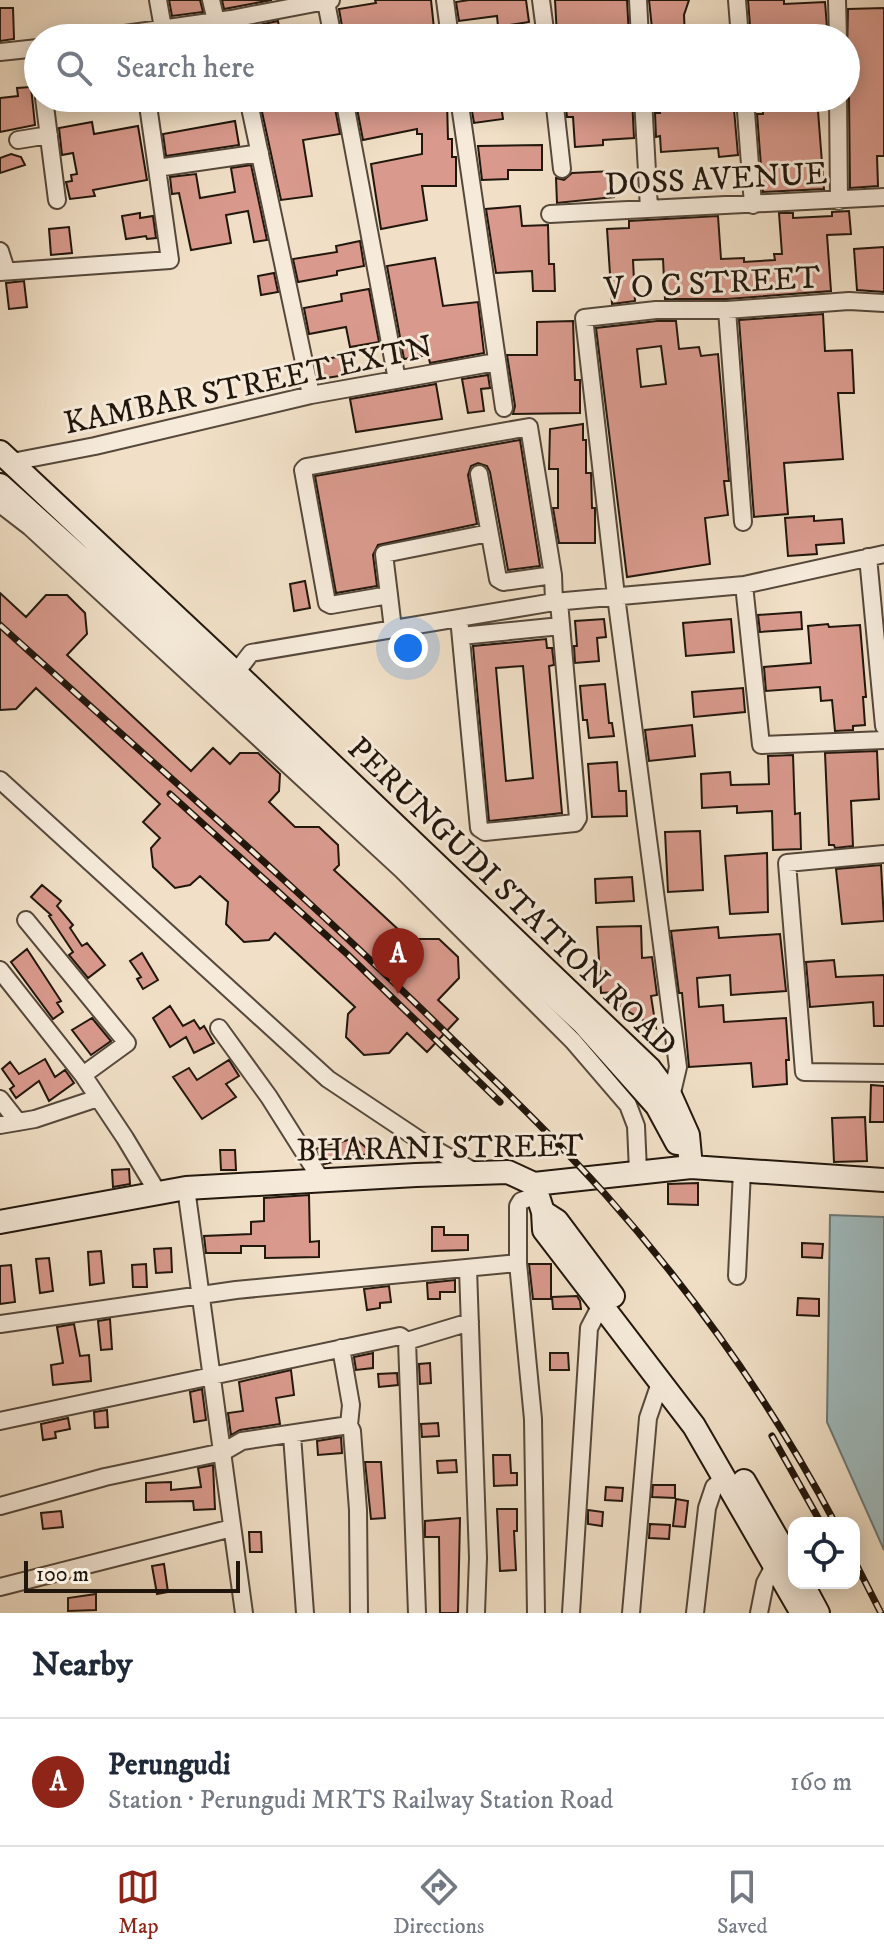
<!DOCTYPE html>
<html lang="en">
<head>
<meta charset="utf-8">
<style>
	body { margin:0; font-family:"IM FELL DW Pica",serif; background:#f6f6f7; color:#1f2937 }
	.controls { position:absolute; right:24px; bottom:24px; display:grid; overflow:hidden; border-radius:16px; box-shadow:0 4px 20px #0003 }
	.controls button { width:72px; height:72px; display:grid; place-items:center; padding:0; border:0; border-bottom:2px solid #e0e1e3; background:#fff; color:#1f2937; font:40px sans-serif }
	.scale { position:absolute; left:24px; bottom:20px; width:216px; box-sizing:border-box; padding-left:8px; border:4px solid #21160c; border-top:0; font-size:22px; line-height:28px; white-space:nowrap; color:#21160c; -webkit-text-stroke:6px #f6ebdb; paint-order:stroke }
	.you { position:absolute; left:408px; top:648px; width:28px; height:28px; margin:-20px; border:6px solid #fff; border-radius:50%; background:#1a73e8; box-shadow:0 0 0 12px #1a73e833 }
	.badge { display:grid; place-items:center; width:52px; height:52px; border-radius:50%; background:#8f2418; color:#fff; font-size:26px; font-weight:700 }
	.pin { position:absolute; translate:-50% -66px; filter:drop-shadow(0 2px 4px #0008) }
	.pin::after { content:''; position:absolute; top:42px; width:28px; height:24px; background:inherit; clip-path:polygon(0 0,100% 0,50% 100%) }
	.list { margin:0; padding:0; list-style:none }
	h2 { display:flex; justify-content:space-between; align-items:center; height:104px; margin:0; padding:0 32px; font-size:34px }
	h2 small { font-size:26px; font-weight:400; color:#747a83 }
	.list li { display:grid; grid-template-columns:52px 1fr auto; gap:24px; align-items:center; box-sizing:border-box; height:128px; padding:0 32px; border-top:2px solid #e0e1e3 }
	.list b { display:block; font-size:30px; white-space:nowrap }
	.list p { margin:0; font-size:26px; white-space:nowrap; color:#747a83 }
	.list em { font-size:26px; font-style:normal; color:#747a83 }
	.icon { flex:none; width:44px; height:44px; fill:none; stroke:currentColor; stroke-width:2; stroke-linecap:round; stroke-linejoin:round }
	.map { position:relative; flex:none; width:884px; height:1613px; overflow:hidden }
	.search { position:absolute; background:#fff; box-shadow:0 4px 20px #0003; left:24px; right:24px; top:24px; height:88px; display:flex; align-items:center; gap:20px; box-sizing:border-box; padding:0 28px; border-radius:44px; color:#747a83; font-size:30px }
	.sheet { height:232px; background:#fff }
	nav { display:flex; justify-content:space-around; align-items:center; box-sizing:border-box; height:112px; border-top:2px solid #e0e1e3; background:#fff; font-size:22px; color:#747a83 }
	nav a { display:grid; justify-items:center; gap:4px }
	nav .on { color:#8f2418 }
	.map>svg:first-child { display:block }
	.water { fill:#9fbbbf; stroke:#6d7977; stroke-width:2 }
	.building { fill:#d99a8d; stroke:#21160c; stroke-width:2; fill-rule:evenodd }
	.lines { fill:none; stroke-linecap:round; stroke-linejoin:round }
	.street-casing { stroke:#55483b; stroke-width:20 }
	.secondary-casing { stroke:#21160c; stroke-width:26 }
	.street { stroke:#f6ebdb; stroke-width:16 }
	.secondary { stroke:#f6ebdb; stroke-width:22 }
	.rail-casing { stroke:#21160c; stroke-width:7 }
	.rail { stroke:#f6ebdb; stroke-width:4; stroke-dasharray:12; stroke-linecap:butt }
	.labels { text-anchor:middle; stroke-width:6; stroke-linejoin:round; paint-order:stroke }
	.street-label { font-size:32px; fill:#21160c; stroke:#f6ebdb }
</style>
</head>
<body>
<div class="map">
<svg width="884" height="1613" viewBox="0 0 884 1613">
	<rect width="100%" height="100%" fill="#f1e0c7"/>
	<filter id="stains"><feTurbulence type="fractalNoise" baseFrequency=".0025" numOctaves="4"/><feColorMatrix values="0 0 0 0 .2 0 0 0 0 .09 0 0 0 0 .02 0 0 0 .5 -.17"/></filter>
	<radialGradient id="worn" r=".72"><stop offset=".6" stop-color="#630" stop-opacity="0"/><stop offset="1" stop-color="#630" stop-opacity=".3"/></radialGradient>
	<path class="water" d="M830 1215 884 1217V1550L827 1422Z"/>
	<path class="building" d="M169 0H200L203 12 172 16Z
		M222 0H272L224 9Z
		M375 0H431L435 38H344L339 9 376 3Z
		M469 0H526L529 22 498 27 497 16 459 21 456 2Z
		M555 0H627L629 35 561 38V35H557Z
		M649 0H689L684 15 685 38H653Z
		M748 0H784V4L825 2 827 27H821V38H751Z
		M0 8H13L14 39 0 41Z
		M884 8V156H877L878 186 850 188 849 98 846 91 848 9Z
		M278 21 281 38H246L244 28Z
		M31 87 35 125 0 132V98L18 96 17 88Z
		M259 98H296L297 100 333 98 340 134 303 140 312 196 281 200Z
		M355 98H445V102H447L448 139H452V157H456V186H422L427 220 381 229 371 164 422 154V134H417V129L363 140Z
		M475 98H500L503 119 474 123 470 99Z
		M565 98H632L634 138 603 140V145L575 147 573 117H567Z
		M658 98H733L738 155 719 157 718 148 661 152 660 136 656 137 655 113H660Z
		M762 98H817L824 189 763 192 757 114H763Z
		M235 121 239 145 166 156 163 134Z
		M92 122 94 134 138 126 147 180 93 190 95 196 70 199 66 182 72 181 71 175 77 174 73 153 62 155 59 128Z
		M542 145V170H508V179L482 180 478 146Z
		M11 154 21 157 25 165 0 173V158Z
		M251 165 267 240 254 242 248 211 226 215 231 243 191 250 179 193 172 194 170 177 196 174 200 198 235 192 231 168Z
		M613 171 614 197 557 203 556 178 564 180 572 173Z
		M520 206 522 226 548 225 549 264H554L555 291H533L532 271 496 273 486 209Z
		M849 211 851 234 827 235 831 291 727 299H665L663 259 633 260 635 301 612 304 607 229 629 228V221L718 216 721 259 744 258V262L775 260 774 254H782L779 213H793V218L832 216V212Z
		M140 213V218L153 216 156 238 147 239 146 236 126 239 122 216Z
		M69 227 72 253 51 255 49 229Z
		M360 241 364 266 337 271V275L298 282 293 259 337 252 336 246Z
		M884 247V292L857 290 854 249Z
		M435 258 443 306 478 302 484 353 430 363 428 355 404 359 387 266Z
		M274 273 278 292 261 295 258 276Z
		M24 281 27 307 9 309 6 283Z
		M369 289 379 342 350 347 346 327 309 334 304 308 342 301 341 294Z
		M823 314 825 351 852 350 854 393H838L843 459 784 463 788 514 754 517 739 320Z
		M573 321 575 380H580V413L513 414 515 406 507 355H537V322Z
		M657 321H676L679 349 699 347 701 356 718 354 729 481H724L728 515 705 518 710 564 627 577 596 328ZM661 346 666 384 641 387 637 349Z
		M343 356 346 375 319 379 315 361Z
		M488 375 490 388 481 389 484 411 468 413 462 379Z
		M436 384 442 419 356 432 350 399Z
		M583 424V440H586V473H591L592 508H595V543H559L553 508H558V469H549L550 429Z
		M520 440 540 566 508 570 490 472 487 466 478 463 471 466 468 475 477 524 378 545 373 555 377 586 336 593 315 476Z
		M814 516V521L842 519 844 543 816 545 817 554 788 556 785 518Z
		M305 581 310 608 294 611 290 584Z
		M0 593 26 617 46 595H67L85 613 87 634 67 655 191 771 213 748 230 764 240 753H258L280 774 279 791 269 802 295 827H319L338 845 339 865 334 870 414 944 418 939H439L458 957 459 978 438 1000 458 1019 427 1052 407 1033 389 1053 364 1055 346 1037 348 1014 355 1007 275 933 269 940 244 942 226 924 228 902 200 876 190 885 175 888 153 867 151 848 160 838 143 822 160 804 36 688 16 709 0 710Z
		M801 612 802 629 760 632 758 615Z
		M604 619 606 637 597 638 599 661 575 663 574 646H577L575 621Z
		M731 619 734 652 686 656 683 623Z
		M828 624 829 627 860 625 866 697H863L865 725 853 726V730L835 731 832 700 821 701 820 687 766 691 764 667 811 663 808 626Z
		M546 639 547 648H552L554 665 549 666 562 813 489 821 473 646ZM523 666 533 778 506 781 496 668Z
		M605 684 609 723H612L614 736 589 738 587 720H583L580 686Z
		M743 688 745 712 694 717 692 692Z
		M692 725 695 756 649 761 645 730Z
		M877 751 879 799 851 801 853 846 835 848 834 845H829L825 753Z
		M793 755 795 814 800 813 801 849 773 850 772 811 737 813V806L702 808 701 774 730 772 731 785 769 784 768 756Z
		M617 762 619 791H626L627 816 592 817 588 764Z
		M700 831 703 890 668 892 665 832Z
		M767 853 768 912 730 914 725 856Z
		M881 865 884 921 842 924 836 869Z
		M632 877 634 901 596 903 595 879Z
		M42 885 61 901 57 906 73 925 70 928 82 946 87 943 105 965 88 978 69 955 73 952 49 916 51 915 31 897Z
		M641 926 642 958 652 957 657 995 651 996 656 1028 614 1003V992L601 993 597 927Z
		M718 927 719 938 780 934 786 991 731 995 730 975 697 978 699 1007 723 1005 724 1022 786 1018 789 1060H786L787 1084 753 1087 751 1063 689 1067 682 993H679L671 931Z
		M27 949 61 1001 57 1003 63 1012 53 1019 11 962Z
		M142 953 158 980 143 989 137 979 141 977 130 961Z
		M834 960 836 977 884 975V1026H874L873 1002 810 1007 806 962Z
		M170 1006 183 1026 194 1020 200 1029 204 1026 214 1043 194 1053 186 1037 170 1047 153 1018Z
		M92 1018 111 1041 91 1055 72 1030Z
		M45 1059 55 1077 65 1070 74 1083 49 1101 39 1081 16 1098 10 1089 14 1086 2 1069 10 1062 19 1074Z
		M229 1060 239 1076 226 1084 236 1097 202 1119 173 1077 189 1068 197 1080Z
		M871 1085 884 1086V1122H870Z
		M865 1117 867 1161 834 1162 832 1118Z
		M355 1138 372 1153 324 1164 315 1149Z
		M220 1150H235L236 1170H221Z
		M129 1169 130 1184 113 1187 112 1170Z
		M698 1183V1205L668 1204V1184Z
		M309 1195 310 1242 319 1241V1257L265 1258V1246H241V1253H206L204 1236 251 1234V1222L264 1221V1198Z
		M432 1227H444V1235H468V1250L432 1251Z
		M802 1243 823 1244 822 1258 802 1257Z
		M171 1248 172 1272 156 1273 154 1249Z
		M101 1251 104 1283 90 1285 88 1252Z
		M49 1258 53 1291 40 1293 36 1259Z
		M146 1264 147 1287H133L132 1265Z
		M529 1264H551V1299H533Z
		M11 1265 15 1302 0 1304V1266Z
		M455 1280V1292H440V1299H428L427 1283Z
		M389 1286 391 1302 380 1303V1308L367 1310 364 1289Z
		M577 1296 580 1301 581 1309H553L552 1297Z
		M798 1298 819 1299V1316L797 1315Z
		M110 1319 112 1349 101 1350 98 1321Z
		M74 1324 80 1356 89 1355 91 1381 53 1385 51 1365 63 1363 57 1327Z
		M373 1353V1368L356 1370 354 1357Z
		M550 1353H568L569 1370H550Z
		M430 1363 431 1383 420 1384 419 1364Z
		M291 1370 294 1395 276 1398 280 1424 240 1430 231 1435 228 1413 243 1411 239 1382Z
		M397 1373 398 1385 379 1387 378 1374Z
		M202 1389 206 1420 194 1422 190 1392Z
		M107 1410 108 1427 95 1428 94 1412Z
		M68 1418 70 1429 55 1432 56 1438 43 1440 41 1424Z
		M438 1423 439 1436 422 1437 421 1424Z
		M341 1437 342 1453 318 1455 317 1441Z
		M493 1455H510L511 1473H517V1485L494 1486Z
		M456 1460 457 1472 438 1473 437 1461Z
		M365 1462H381L385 1518 371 1519Z
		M213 1465 215 1509 194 1510 193 1501 146 1502V1483L171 1482V1490L201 1487 198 1468Z
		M653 1485H675V1498L652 1497Z
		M606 1487 623 1488 622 1501 605 1500Z
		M676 1499 688 1501 685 1527 673 1526Z
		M497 1509H517V1531H514L516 1570 500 1571Z
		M588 1510 603 1512 602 1526 588 1524Z
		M61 1511 63 1527 43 1529 41 1513Z
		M460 1518 458 1613H440L439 1537H425V1521Z
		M650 1524 670 1525 669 1539 649 1538Z
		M249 1532H261L262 1552H250Z
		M164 1564 168 1592 157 1594 152 1566Z
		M96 1594V1610L68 1611V1598Z"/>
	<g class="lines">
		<g class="street-casing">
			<path id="street" d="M158 0 163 28
				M211 0 216 21
				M445 0 450 38
				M541 0 546 38
				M638 0 640 38
				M737 0 740 38
				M837 0 838 38
				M326 2 333 38
				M231 19 235 38
				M97 38 231 19 331 0
				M0 52 38 48
				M44 98 57 200
				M248 98 311 395
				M344 98 397 380
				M459 98 504 408
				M554 98 562 169
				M643 98 649 209
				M745 98 753 205
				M838 98 839 201
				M18 140 49 135
				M157 168 260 153
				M550 214 884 197
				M0 251 6 270
				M0 272 170 260 147 98
				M727 310 743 522
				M12 462 95 446 311 395 496 362
				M479 474 498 579 503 582 553 575
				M0 504 30 527 402 870 573 1041 628 1105 636 1126 638 1171
				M868 557 884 726
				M744 585 761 745 884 740
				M389 595 384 554 489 533
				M459 618 479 828 485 832 575 823 578 818 559 602
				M393 629 389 595 331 605 327 603 303 470 306 467 529 427 553 575 554 602
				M461 636 561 626
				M231 679 251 653 554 602 744 585 884 554
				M0 780 328 1079 427 1145 475 1172
				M884 854 787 863 804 1072 884 1073
				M26 920 127 1043 83 1075
				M0 970 83 1075 125 1138 158 1193
				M219 1028 269 1097 322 1181
				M671 1097 678 1067 616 596 584 318 656 310H727L849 301 884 303
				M0 1099 18 1122
				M0 1125 35 1119 98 1098
				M186 1188 244 1613
				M468 1269 478 1558 476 1613
				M737 1276 742 1171
				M0 1324 236 1290 518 1263
				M407 1341 470 1322
				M341 1348 351 1405 349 1425
				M0 1421 400 1336 407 1341 417 1613
				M292 1435 305 1613
				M0 1506 105 1477 223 1452 242 1441 349 1425 352 1431 358 1510 359 1613
				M0 1587 232 1528
				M536 1613 533 1419 518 1263V1206L521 1201 537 1195
				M571 1613 589 1328 601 1305
				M631 1613 648 1418 661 1380
				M695 1613 707 1508 714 1487 726 1477
				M759 1613 765 1583 774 1566"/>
		</g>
		<g class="secondary-casing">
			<path id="secondary" d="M0 452 236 673 650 1069 671 1097 688 1135 691 1167
				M0 485 224 687 583 1023 657 1106 677 1143
				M534 1184 543 1212 544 1230 694 1426 802 1613
				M543 1212 557 1221 613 1296
				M0 1222 186 1188 416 1175 508 1172 534 1184 691 1167 884 1180
				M744 1481 794 1568
				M802 1583 818 1613"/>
		</g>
		<use href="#street" class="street"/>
		<use href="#secondary" class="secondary"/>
		<g class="rail-casing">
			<path id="rail" d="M0 625C147 758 298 888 439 1026 495 1081 552 1135 605 1194 694 1294 772 1404 835 1523
				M170 794 347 954 500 1102
				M772 1436 821 1523
				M854 1560 881 1613"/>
		</g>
		<use href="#rail" class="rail"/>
	</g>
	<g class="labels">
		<g class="street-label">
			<text transform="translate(716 178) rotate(-3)" y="11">DOSS AVENUE</text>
			<text transform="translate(712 282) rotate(-3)" y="11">V O C STREET</text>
			<text transform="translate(248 384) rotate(-12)" y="11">KAMBAR STREET EXTN</text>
			<text transform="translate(513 896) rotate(44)" y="11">PERUNGUDI STATION ROAD</text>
			<text transform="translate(440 1147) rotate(-1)" y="11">BHARANI STREET</text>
		</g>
	</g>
	<rect width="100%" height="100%" filter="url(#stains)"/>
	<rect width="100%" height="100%" fill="url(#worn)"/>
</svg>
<div class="controls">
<button><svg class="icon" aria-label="locate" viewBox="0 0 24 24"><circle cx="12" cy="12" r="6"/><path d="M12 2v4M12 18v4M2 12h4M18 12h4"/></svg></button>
</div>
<div class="scale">100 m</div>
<div class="you"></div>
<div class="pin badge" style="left:398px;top:994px">A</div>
<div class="search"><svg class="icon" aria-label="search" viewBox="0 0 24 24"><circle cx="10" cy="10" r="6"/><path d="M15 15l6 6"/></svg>Search here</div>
</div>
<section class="sheet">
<h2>Nearby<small></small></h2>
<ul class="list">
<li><span class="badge">A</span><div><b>Perungudi</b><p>Station · Perungudi MRTS Railway Station Road</p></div><em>160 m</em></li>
</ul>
</section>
<nav>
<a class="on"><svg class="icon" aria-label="map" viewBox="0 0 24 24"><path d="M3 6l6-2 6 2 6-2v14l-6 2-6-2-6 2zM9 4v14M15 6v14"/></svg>Map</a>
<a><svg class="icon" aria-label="directions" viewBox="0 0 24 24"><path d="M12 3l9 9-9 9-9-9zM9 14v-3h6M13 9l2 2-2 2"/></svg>Directions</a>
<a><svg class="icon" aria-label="saved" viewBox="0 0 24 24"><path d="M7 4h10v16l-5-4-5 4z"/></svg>Saved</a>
</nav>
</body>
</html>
